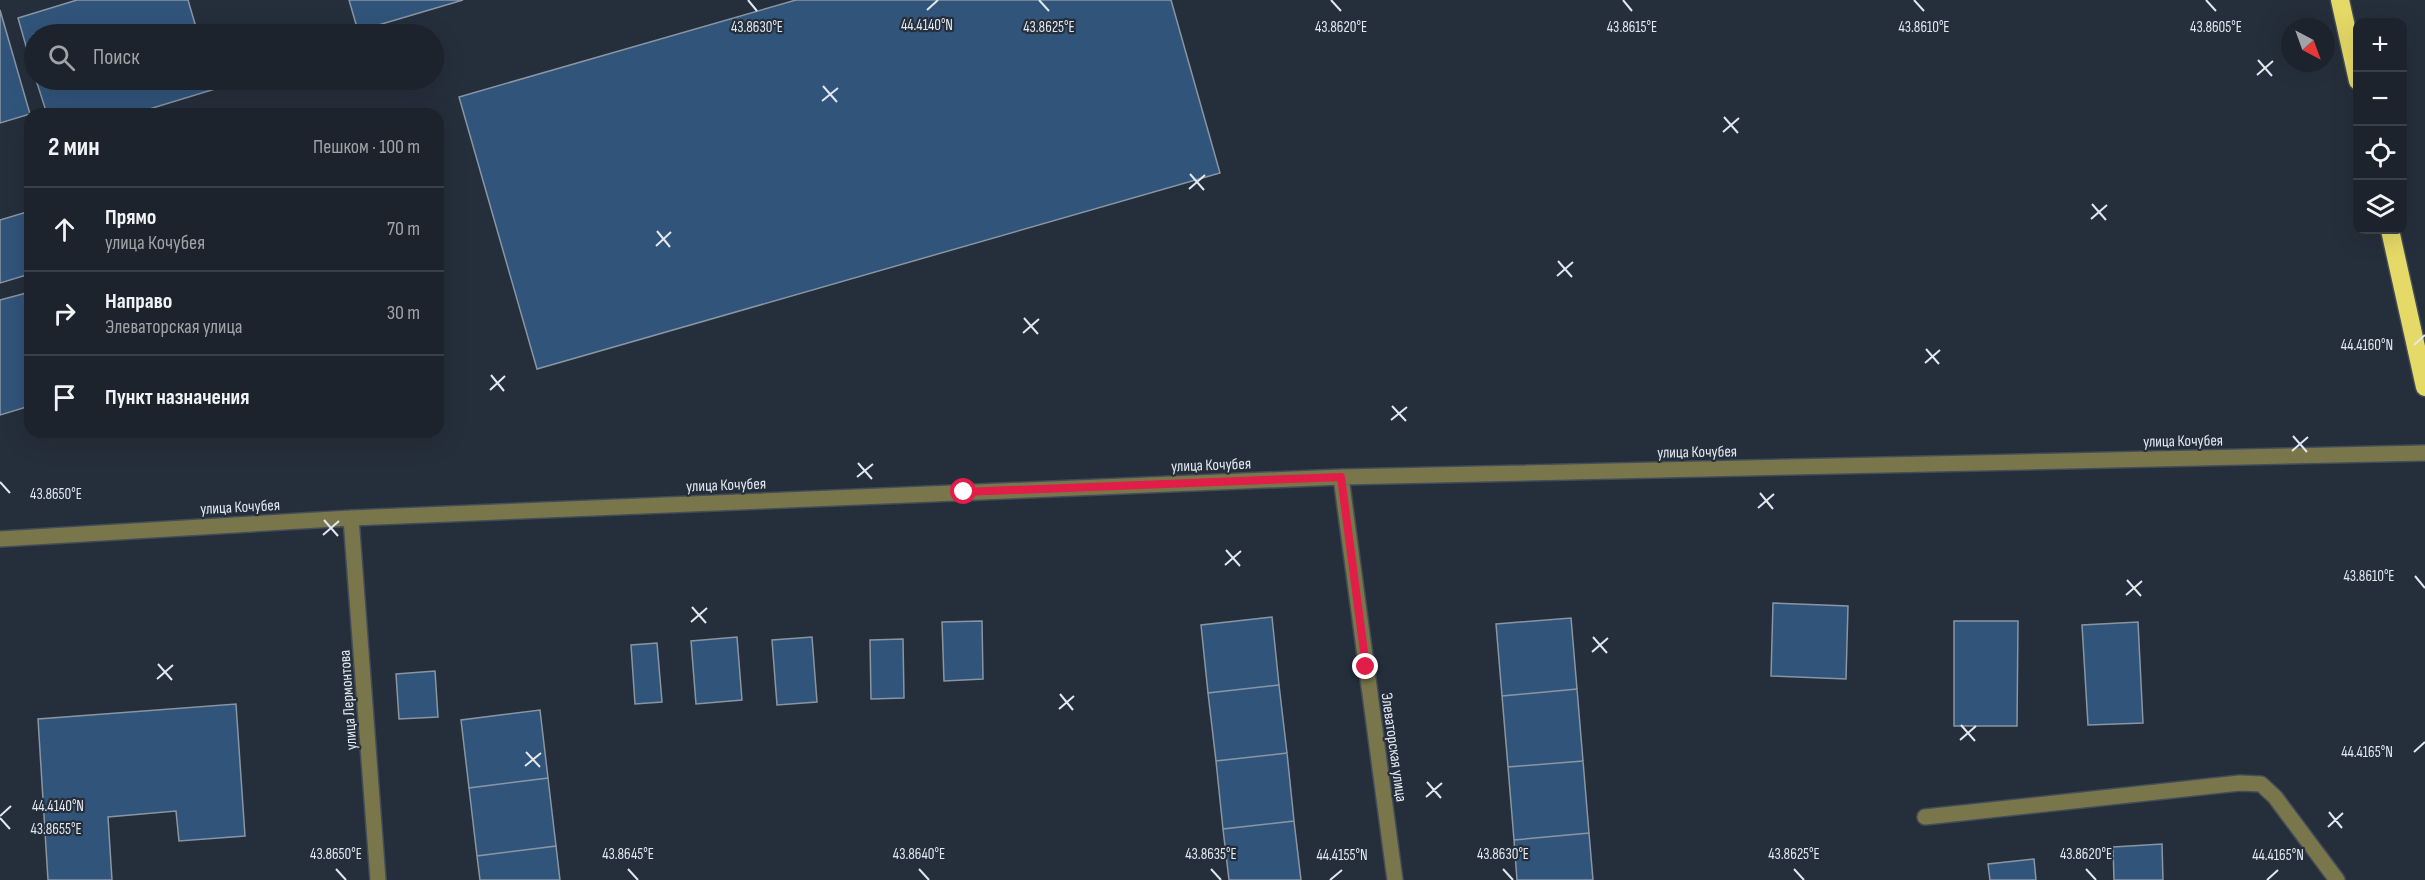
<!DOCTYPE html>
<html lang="ru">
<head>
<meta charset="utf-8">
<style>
	body { margin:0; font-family:"Sofia Sans Condensed",sans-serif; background:#252b34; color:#f1f3f6 }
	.controls { position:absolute; right:18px; top:18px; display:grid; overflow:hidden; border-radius:12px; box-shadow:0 6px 24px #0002 }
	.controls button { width:54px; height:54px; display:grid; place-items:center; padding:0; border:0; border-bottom:2px solid #3a4048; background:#1c232c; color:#f1f3f6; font:30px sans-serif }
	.compass { position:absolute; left:2281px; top:18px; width:54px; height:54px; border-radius:50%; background:#1c232c; box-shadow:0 6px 24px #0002; rotate:139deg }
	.stop { position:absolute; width:18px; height:18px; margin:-14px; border:4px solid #e11d48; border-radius:50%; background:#fff }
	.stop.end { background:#e11d48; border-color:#fff; box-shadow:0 2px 6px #0008 }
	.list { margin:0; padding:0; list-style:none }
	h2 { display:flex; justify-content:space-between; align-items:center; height:78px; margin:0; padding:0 24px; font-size:26px }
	h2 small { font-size:20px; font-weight:400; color:#a0a4a9 }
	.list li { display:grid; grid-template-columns:39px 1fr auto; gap:18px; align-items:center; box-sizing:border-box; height:84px; padding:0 24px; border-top:2px solid #3a4048 }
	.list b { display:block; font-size:22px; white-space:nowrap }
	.list p { margin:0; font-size:20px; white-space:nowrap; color:#a0a4a9 }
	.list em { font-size:20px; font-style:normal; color:#a0a4a9 }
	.icon { flex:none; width:33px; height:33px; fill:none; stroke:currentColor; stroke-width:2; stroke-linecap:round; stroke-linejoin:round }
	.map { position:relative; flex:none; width:2425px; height:880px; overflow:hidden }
	.search { position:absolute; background:#1c232c; box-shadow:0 6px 24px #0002; left:24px; top:24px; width:420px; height:66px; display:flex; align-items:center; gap:15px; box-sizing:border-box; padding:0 21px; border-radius:33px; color:#a0a4a9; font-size:22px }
	.panel { position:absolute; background:#1c232c; box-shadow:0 6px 24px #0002; left:24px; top:108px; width:420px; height:330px; border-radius:18px }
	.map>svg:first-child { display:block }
	.building { fill:#31547a; stroke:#8995a3; stroke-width:1.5 }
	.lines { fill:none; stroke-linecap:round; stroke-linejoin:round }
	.minor-casing { stroke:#434d58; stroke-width:18 }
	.highway-casing { stroke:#434d58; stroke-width:21 }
	.minor { stroke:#7a764b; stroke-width:15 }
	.highway { stroke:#e5d967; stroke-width:18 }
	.route { stroke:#e11d48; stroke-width:8 }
	.ticks { fill:none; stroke:#e1e8f0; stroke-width:2 }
	.labels { text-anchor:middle; stroke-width:4.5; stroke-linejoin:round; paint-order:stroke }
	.street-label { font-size:16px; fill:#e1e8f0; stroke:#252f3b }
	.ticks-label { font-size:15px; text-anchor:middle; fill:#e1e8f0; stroke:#252f3b; stroke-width:4.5; stroke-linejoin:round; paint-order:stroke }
</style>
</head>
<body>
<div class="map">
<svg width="2425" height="880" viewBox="0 0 2425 880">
	<rect width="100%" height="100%" fill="#252f3b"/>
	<path class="building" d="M77 0H188L198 34H34V74L18 18Z
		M349 0H463L358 31Z
		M796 0H1171L1220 173 537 369 459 97Z
		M0 10 30 114 0 123Z
		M36 80H212L215 89 133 114H47Z
		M30 211V274L0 283V220Z
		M30 292V406L0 415V300Z
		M1773 603 1848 606 1846 679 1771 676Z
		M1272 617 1279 685 1208 693 1201 625Z
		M1571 618 1577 689 1502 696 1496 624Z
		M982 621 983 679 944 681 942 622Z
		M1954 621H2018L2017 726H1954Z
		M2138 622 2143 723 2088 725 2082 625Z
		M737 637 742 700 696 704 691 641Z
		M812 637 817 702 777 705 772 640Z
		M903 639 904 698 871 699 870 640Z
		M657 643 662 702 635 704 631 645Z
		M435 671 438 717 399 719 396 674Z
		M1279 685 1287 753 1216 761 1208 693Z
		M1577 689 1583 761 1508 767 1502 696Z
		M236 704 245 836 179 841 176 811 108 817 112 880H48L38 719Z
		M540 710 548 778 469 788 461 720Z
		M1287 753 1294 821 1223 829 1216 761Z
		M1583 761 1589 833 1514 840 1508 767Z
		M548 778 556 846 477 856 469 788Z
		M1294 821 1301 880H1229L1223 829Z
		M1589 833 1593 880H1517L1514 840Z
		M2162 844 2163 880H2114L2113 847Z
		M556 846 560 880H480L477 856Z
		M2034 859 2036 880H1990L1988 864Z"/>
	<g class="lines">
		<g class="minor-casing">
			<path id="minor" d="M1341 477 1395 880
				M351 518 378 880
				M0 539 351 518 1341 477 2425 453
				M1925 817 2240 783 2261 784 2275 797 2337 880"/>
		</g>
		<g class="highway-casing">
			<path id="highway" d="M2340 0 2358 81
				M2390 230 2425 387"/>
		</g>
		<use href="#minor" class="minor"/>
		<use href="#highway" class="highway"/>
	</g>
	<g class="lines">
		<path class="route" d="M964 492 1341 477 1366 667"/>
	</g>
	<path class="ticks" d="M748 0 757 11M1039 0 1049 11M1331 0 1341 11M1623 0 1632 11M1914 0 1924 11M2206 0 2216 11M927 10 938 0M2258 60 2272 76M2257 75 2273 61M823 86 837 102M822 101 838 88M1724 117 1738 133M1723 132 1739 118M1190 174 1204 190M1189 189 1205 175M2092 204 2106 220M2091 219 2107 205M657 231 670 247M656 246 671 232M1558 261 1572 277M1557 276 1573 262M1024 318 1038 334M1023 333 1039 319M2414 345 2425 335M1926 349 1939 364M1925 363 1940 350M491 375 504 391M490 390 505 376M1392 406 1406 421M1391 420 1407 407M2293 436 2307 452M2292 451 2308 437M858 463 872 479M857 477 873 464M0 482 10 493M1760 493 1773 509M1758 508 1774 494M324 520 338 536M323 535 339 521M1226 550 1240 566M1225 565 1241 551M2415 576 2425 588M2127 580 2141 596M2126 595 2142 581M692 607 706 623M691 622 707 608M1593 637 1607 653M1592 652 1608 638M158 664 172 680M157 679 173 665M1060 694 1073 710M1059 709 1074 696M1961 725 1975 741M1960 740 1976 726M526 752 540 767M2414 752 2425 742M525 766 541 753M1427 782 1441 798M1426 797 1442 783M2329 812 2342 828M0 816 11 806M0 818 10 829M2328 827 2343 813M336 869 346 880M628 869 638 880M919 869 929 880M1211 869 1221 880M1503 869 1513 880M1794 869 1804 880M2086 869 2096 880M1330 880 1342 870M2267 880 2278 870"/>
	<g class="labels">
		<g class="street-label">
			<text transform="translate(2183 440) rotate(-1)" y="6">улица Кочубея</text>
			<text transform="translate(1697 451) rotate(-1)" y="6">улица Кочубея</text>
			<text transform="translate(1211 464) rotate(-2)" y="6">улица Кочубея</text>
			<text transform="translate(726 484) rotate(-2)" y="6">улица Кочубея</text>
			<text transform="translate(240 506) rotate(-3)" y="6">улица Кочубея</text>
			<text transform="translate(347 700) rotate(-94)" y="6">улица Лермонтова</text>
			<text transform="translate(1395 747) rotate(82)" y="6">Элеваторская улица</text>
		</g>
	</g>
	<g class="ticks-label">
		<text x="927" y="30">44.4140°N</text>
		<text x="757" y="32">43.8630°E</text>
		<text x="1049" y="32">43.8625°E</text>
		<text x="1341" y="32">43.8620°E</text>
		<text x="1632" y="32">43.8615°E</text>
		<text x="1924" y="32">43.8610°E</text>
		<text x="2216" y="32">43.8605°E</text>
		<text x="2367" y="350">44.4160°N</text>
		<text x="56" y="499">43.8650°E</text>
		<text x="2369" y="581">43.8610°E</text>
		<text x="2367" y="757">44.4165°N</text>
		<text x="58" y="811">44.4140°N</text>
		<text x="56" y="834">43.8655°E</text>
		<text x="336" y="859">43.8650°E</text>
		<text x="628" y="859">43.8645°E</text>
		<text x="919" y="859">43.8640°E</text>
		<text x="1211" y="859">43.8635°E</text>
		<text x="1503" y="859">43.8630°E</text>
		<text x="1794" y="859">43.8625°E</text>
		<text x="2086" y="859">43.8620°E</text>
		<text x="1342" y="860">44.4155°N</text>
		<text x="2278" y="860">44.4165°N</text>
	</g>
</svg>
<div class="controls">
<button>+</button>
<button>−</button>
<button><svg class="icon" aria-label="locate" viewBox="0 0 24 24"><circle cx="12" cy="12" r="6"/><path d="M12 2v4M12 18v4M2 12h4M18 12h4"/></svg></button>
<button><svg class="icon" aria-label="layers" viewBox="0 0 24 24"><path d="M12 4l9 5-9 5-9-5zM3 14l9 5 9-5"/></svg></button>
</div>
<svg class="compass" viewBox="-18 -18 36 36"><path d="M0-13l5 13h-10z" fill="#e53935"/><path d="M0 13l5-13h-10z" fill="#a0a4a9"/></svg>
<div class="stop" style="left:964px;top:492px"></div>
<div class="stop end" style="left:1366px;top:667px"></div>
<div class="search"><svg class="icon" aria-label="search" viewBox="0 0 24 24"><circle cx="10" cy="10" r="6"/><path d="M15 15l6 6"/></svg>Поиск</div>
<section class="panel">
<h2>2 мин<small>Пешком · 100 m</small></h2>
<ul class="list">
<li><svg class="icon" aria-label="ahead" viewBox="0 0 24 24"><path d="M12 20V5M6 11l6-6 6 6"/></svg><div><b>Прямо</b><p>улица Кочубея</p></div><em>70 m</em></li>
<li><svg class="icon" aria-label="right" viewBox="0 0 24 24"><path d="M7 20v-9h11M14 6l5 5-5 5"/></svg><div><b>Направо</b><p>Элеваторская улица</p></div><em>30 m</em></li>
<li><svg class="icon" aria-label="arrive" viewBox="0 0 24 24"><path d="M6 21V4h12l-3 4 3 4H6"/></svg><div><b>Пункт назначения</b></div></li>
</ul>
</section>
</div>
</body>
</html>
